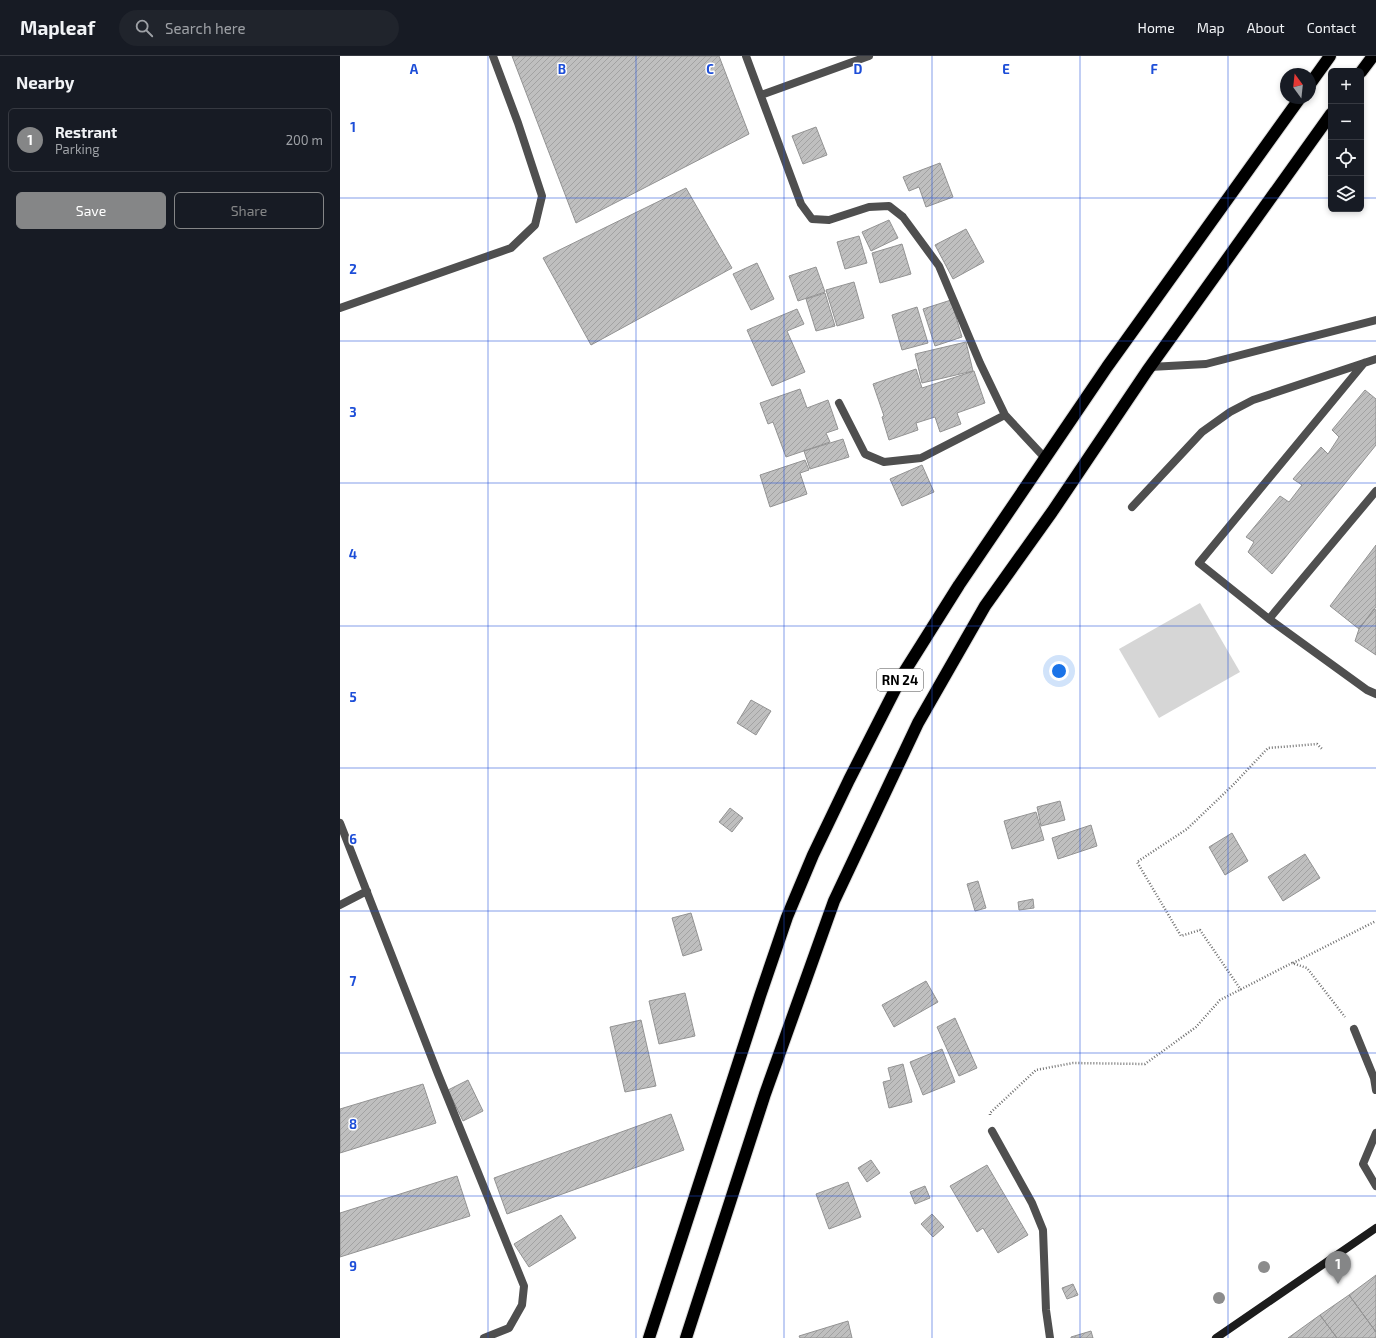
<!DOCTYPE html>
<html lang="en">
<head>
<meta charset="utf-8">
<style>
	body { margin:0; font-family:"Exo 2",sans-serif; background:#20242c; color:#f1f3f6 }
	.controls { position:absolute; right:12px; top:12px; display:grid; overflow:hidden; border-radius:6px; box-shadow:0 2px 6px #0003 }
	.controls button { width:36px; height:36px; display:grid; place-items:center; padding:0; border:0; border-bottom:1px solid #363941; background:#171b24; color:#f1f3f6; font:20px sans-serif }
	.compass { position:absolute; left:940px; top:12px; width:36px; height:36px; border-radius:50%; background:#171b24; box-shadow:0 2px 6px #0003; rotate:345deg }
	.you { position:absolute; left:719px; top:615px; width:14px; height:14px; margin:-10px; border:3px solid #fff; border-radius:50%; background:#1a73e8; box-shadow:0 0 0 6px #1a73e833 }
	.badge { display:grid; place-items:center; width:26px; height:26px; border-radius:50%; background:#858687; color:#fff; font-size:13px; font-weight:700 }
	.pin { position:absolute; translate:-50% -33px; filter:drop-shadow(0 1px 2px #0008) }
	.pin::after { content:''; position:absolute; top:21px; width:14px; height:12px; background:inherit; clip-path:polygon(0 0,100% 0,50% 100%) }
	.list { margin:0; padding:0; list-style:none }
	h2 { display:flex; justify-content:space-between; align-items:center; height:52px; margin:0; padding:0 16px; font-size:17px }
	h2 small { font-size:13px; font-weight:400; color:#9ea1a6 }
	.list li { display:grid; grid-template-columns:26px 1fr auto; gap:12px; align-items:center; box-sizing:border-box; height:64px; margin:0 8px 8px; padding:0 8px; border:1px solid #363941; border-radius:6px }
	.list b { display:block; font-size:15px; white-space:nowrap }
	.list p { margin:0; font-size:13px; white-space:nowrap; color:#9ea1a6 }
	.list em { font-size:13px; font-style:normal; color:#9ea1a6 }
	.actions { display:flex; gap:8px; padding:12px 16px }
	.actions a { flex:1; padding:9px 0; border:1px solid #858687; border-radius:6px; text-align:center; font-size:14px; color:#858687 }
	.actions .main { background:#858687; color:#fff }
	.icon { flex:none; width:22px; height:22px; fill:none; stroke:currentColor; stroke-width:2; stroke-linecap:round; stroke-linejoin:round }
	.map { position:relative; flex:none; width:1036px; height:1282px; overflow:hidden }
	header { display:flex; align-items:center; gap:24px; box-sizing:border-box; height:56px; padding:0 20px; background:#171b24; border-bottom:1px solid #363941 }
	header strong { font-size:19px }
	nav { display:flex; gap:22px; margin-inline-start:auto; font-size:14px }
	.search { width:280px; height:36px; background:#20242c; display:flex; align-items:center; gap:10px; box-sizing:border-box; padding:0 14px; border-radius:22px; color:#9ea1a6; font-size:15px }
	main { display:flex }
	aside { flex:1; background:#171b24 }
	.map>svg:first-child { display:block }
	.park { fill:#d6d6d6 }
	.building { fill:url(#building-hatch); stroke:#939393 }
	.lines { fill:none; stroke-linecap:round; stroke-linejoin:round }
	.highway-casing { stroke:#dbdbdb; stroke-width:14 }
	.path { stroke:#717171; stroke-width:2.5; stroke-dasharray:1 2; stroke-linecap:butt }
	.lane { stroke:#4f4f4f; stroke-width:8 }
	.street { stroke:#4f4f4f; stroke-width:8 }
	.secondary { stroke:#1c1c1c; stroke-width:8 }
	.highway { stroke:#000; stroke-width:12 }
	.tree { fill:#8c8c8c }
	.grid { fill:none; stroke:#1d4ed8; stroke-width:1; stroke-opacity:0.55 }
	.labels { text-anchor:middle; stroke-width:3; stroke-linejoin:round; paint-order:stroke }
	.shield { fill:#fff; stroke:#4c4c4c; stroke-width:1 }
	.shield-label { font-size:13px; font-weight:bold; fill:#000 }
	.grid-label { font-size:13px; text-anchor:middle; font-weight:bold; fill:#1d4ed8; stroke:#fff; stroke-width:3; stroke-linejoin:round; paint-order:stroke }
</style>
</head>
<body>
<header>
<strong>Mapleaf</strong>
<div class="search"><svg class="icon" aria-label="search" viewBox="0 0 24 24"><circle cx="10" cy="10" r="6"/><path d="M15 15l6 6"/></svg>Search here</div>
<nav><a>Home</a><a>Map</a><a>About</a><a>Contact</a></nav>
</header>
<main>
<aside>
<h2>Nearby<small></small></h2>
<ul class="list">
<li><span class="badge">1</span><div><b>Restrant</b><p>Parking</p></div><em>200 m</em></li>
</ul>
<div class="actions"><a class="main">Save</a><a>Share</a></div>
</aside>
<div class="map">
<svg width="1036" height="1282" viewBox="0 0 1036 1282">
	<defs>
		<pattern id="building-hatch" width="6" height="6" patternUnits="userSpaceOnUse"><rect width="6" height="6" fill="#bfbfbf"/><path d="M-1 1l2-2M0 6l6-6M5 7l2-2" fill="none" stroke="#a2a2a2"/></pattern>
	</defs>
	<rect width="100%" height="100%" fill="#fff"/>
	<path class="park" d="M860 547 900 616 819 662 779 593Z"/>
	<path class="building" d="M172 0H379L409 78 236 167Z
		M476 71 487 99 463 108 452 80Z
		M600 107 613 141 586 151 579 131 569 135 563 121Z
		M346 132 392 212 251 289 203 202Z
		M549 164 558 182 531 195 522 176Z
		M626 173 644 206 613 223 595 189Z
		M519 180 527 207 505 213 497 186Z
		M562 188 571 218 540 227 532 197Z
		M417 207 434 243 411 254 393 218Z
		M476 211 485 236 458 245 449 220Z
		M514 226 524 262 497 270 486 234Z
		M485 237 495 270 476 275 466 243Z
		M611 244 622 281 595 290 583 253Z
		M577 251 588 287 562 294 552 259Z
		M457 253 464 268 447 275 465 316 432 330 407 274Z
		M626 286 633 315 582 327 575 298Z
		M576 313 582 332 634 315 645 347 617 357 621 368 600 376 595 361 576 367 578 374 549 384 542 361 544 360 533 328Z
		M460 333 467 352 488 344 498 373 486 377 490 386 446 401 433 366 428 368 420 347Z
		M1025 334 1036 343V389L932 518 908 496 914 486 906 481 940 440 949 446 962 429 953 423 981 391 988 398 999 381 992 374Z
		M503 383 509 401 470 413 464 395Z
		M465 404 469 414 460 417 467 438 430 451 420 419Z
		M582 409 594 436 562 450 550 423Z
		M1036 489V551L1019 573 990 550Z
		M1034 553 1036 554V599L1015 585 1019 573Z
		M411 644 431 655 416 679 397 667Z
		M720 745 725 764 701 770 697 751Z
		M390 752 403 762 392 776 379 766Z
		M696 756 704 784 672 793 664 765Z
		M751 769 757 790 718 803 712 782Z
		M892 777 908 805 885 819 869 791Z
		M965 798 980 822 943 845 928 821Z
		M638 825 646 852 635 855 627 828Z
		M693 843 694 852 679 854 678 846Z
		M351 857 362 894 343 900 332 862Z
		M586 925 598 946 554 971 542 949Z
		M345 937 355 980 319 988 309 945Z
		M615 962 637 1012 619 1020 597 971Z
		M301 964 316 1030 285 1036 270 971Z
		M602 993 615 1026 583 1039 570 1006Z
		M563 1008 572 1046 549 1052 543 1026 551 1024 548 1012Z
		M128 1024 143 1055 123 1065 108 1034Z
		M83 1028 96 1067 0 1097V1053Z
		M331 1058 344 1094 167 1158 154 1122Z
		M531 1104 540 1117 527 1126 518 1112Z
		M647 1109 688 1179 658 1197 643 1172 637 1176 610 1130Z
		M117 1120 130 1160 0 1201V1157Z
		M508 1126 521 1161 489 1173 476 1138Z
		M585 1130 590 1142 575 1148 570 1136Z
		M592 1158 604 1171 593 1181 581 1168Z
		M221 1159 236 1182 189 1211 174 1188Z
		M1036 1219V1276L1009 1239Z
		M733 1228 738 1239 727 1243 722 1232Z
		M1009 1239 1036 1276V1282H997L980 1259Z
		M980 1259 997 1282H948Z
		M508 1265 512 1282H460L459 1280Z
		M751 1275 753 1282H731V1281Z"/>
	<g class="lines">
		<g class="highway-casing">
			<path id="highway" d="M1021 16 1033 0
				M970 28 990 0
				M309 1282 420 940 447 861 473 799 509 724 563 618 619 529 767 311 960 42
				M346 1282 425 1038 494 845 578 667 645 550 712 456 807 315 991 58"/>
		</g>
		<path class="path" d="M953 907 1036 865
			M901 934 860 874 841 880 797 806 847 773 893 729 928 692 977 688 982 693
			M650 1059V1057L696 1014 733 1007 805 1008 856 971 880 944 952 907 967 912 1005 961"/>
		<path class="lane" d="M1024 307 859 507 929 563 1027 634 1036 638
			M792 451 862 376 890 356 913 344 1036 303
			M929 563 1036 435"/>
		<path class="street" d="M406 0 461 148 472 163 489 164 529 151 549 150 563 161 599 210 640 307 665 359 705 402
			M421 39 529 0
			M0 252 171 192 195 169 202 140 178 67 153 0
			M810 311 866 308 1036 264
			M499 347 525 398 544 406 581 402 665 359
			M0 767 98 1018 184 1230 182 1249 169 1272 144 1282
			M0 849 27 835
			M1014 973 1034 1022 1036 1034
			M652 1075 692 1147 703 1174 706 1254 710 1282
			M1036 1077 1023 1108 1036 1130"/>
		<path class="secondary" d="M876 1282 1036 1172"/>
		<use href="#highway" class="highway"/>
	</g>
	<g class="tree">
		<circle cx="924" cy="1211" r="6"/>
		<circle cx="879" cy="1242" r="6"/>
	</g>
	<path class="grid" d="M148 0V1282M296 0V1282M444 0V1282M592 0V1282M740 0V1282M888 0V1282M0 142H991M1021 142H1036M0 285H1036M0 427H1036M0 570H1036M0 712H1036M0 855H1036M0 997H1036M0 1140H1036"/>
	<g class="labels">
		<rect class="shield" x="537" y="613" width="46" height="22" rx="3"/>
		<g class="shield-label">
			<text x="560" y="629">RN 24</text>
		</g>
	</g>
	<g class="grid-label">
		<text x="74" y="18">A</text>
		<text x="222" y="18">B</text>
		<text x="370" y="18">C</text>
		<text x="518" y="18">D</text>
		<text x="666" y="18">E</text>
		<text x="814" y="18">F</text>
		<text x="13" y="76">1</text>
		<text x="13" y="218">2</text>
		<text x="13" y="361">3</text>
		<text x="13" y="503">4</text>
		<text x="13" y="646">5</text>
		<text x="13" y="788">6</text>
		<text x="13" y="930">7</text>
		<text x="13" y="1073">8</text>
		<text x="13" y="1215">9</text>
	</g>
</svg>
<div class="controls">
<button>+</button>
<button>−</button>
<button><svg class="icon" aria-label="locate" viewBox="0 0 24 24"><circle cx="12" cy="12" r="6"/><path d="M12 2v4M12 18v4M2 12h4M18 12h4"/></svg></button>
<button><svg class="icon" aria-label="layers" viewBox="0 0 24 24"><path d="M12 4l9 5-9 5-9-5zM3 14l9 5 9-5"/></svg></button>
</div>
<svg class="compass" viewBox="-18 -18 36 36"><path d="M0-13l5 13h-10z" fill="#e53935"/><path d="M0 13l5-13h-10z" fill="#9ea1a6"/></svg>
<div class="you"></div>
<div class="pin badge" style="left:998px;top:1228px">1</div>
</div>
</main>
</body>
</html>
